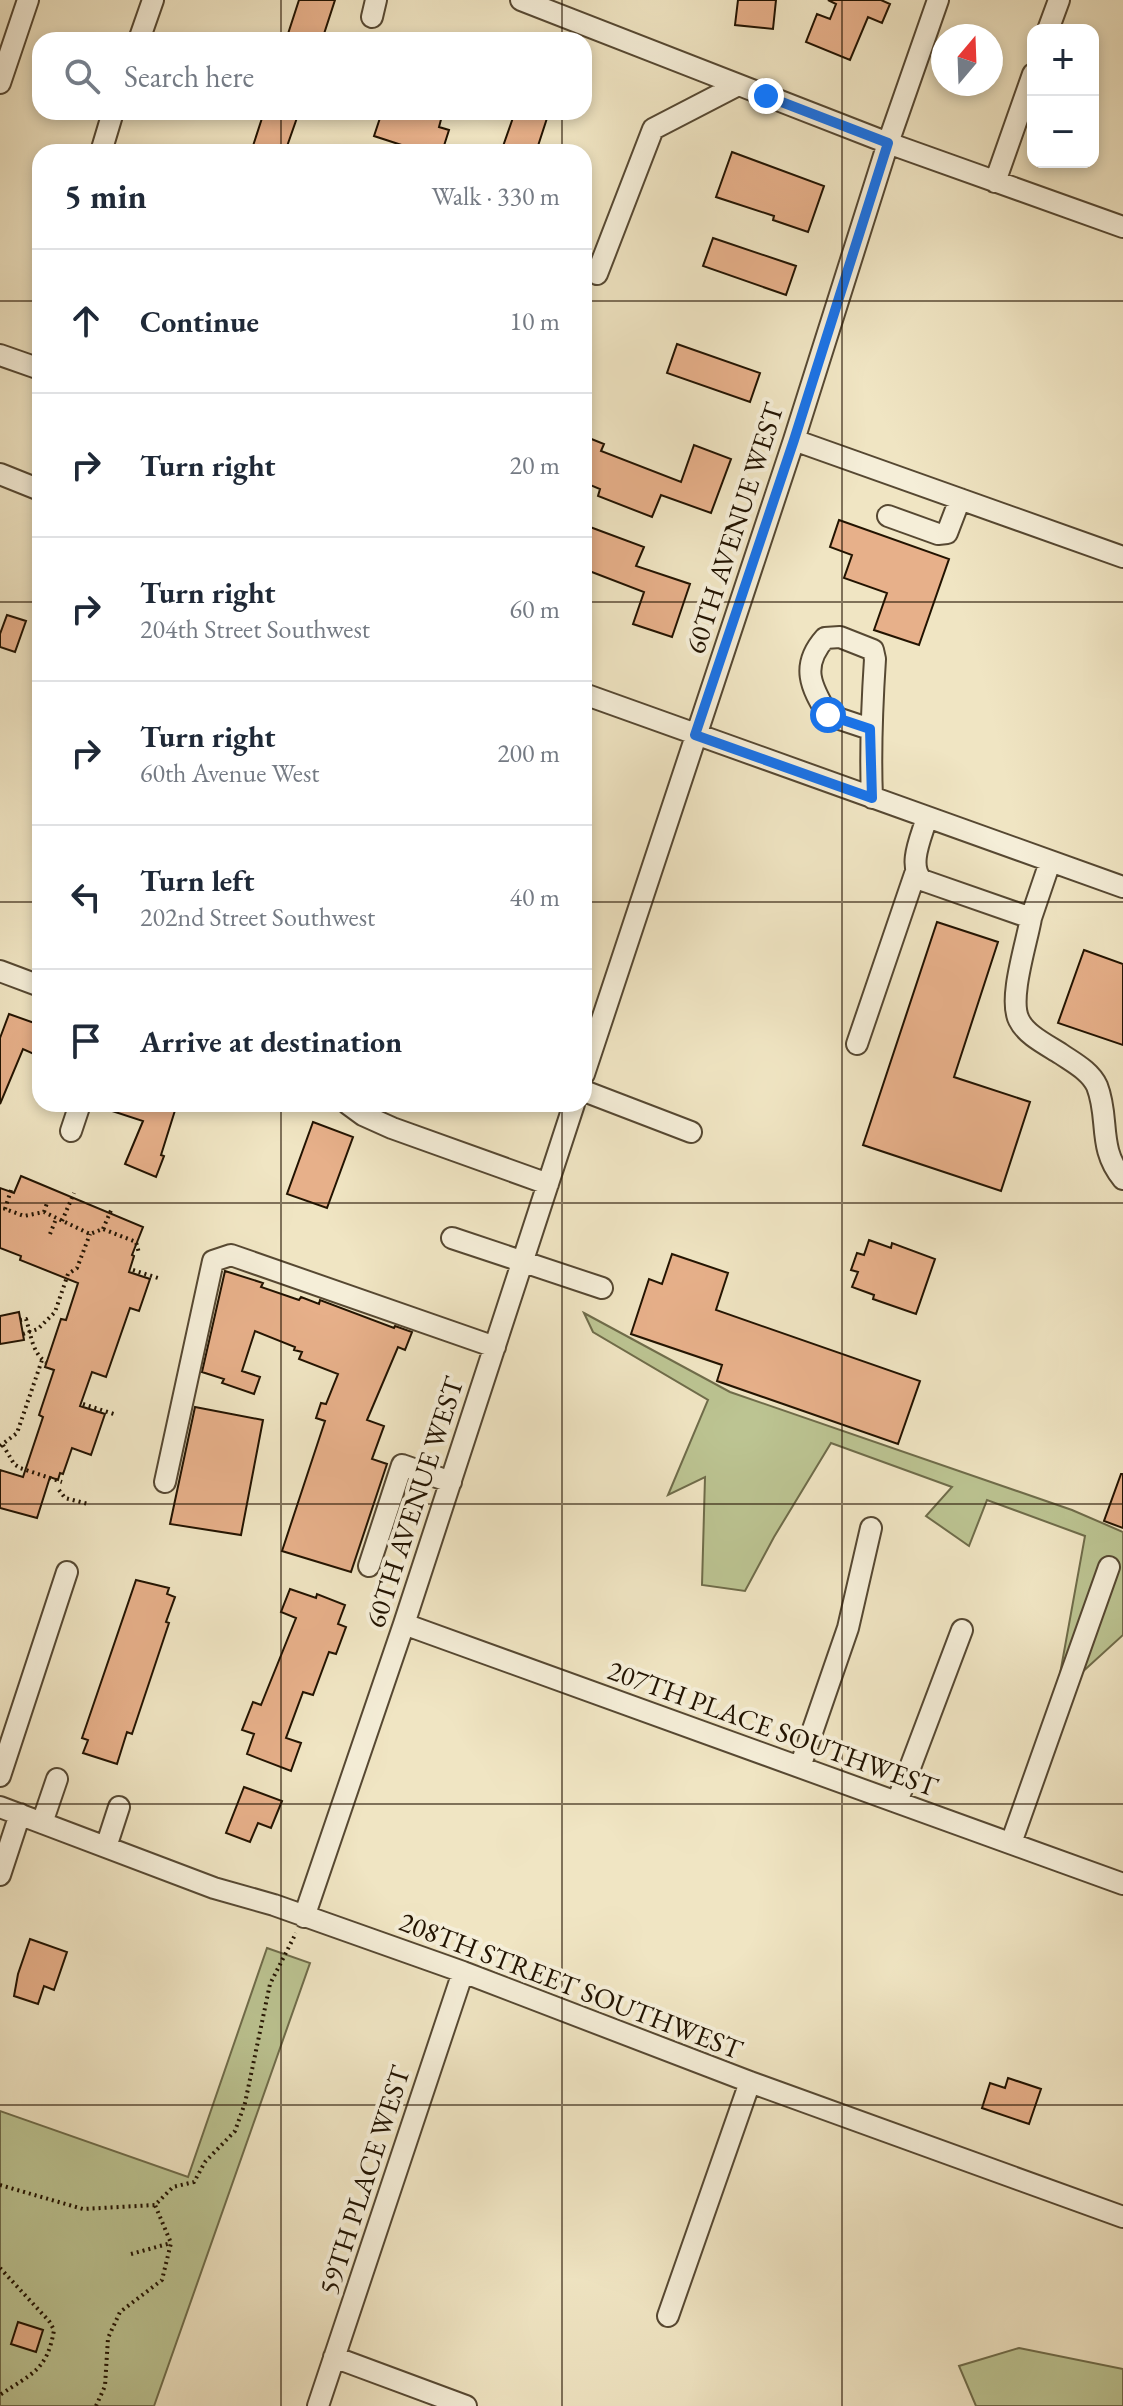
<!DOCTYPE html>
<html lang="en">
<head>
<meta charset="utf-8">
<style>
	body { margin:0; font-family:"EB Garamond",serif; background:#f6f6f7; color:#1f2937 }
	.controls { position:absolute; right:24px; top:24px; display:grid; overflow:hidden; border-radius:16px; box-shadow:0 4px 12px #0003 }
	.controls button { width:72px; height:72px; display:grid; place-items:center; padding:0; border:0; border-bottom:2px solid #e0e1e3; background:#fff; color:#1f2937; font:40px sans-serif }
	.compass { position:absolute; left:931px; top:24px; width:72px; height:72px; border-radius:50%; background:#fff; box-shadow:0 4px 12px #0003; rotate:19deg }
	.stop { position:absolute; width:24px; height:24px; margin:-18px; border:6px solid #1a73e8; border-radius:50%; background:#fff }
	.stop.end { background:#1a73e8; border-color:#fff; box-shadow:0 2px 8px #0008 }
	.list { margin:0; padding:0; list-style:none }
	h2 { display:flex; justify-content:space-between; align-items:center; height:104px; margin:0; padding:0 32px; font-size:34px }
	h2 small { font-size:26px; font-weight:400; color:#747a83 }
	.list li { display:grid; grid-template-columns:52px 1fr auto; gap:24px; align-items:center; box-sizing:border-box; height:144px; padding:0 32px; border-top:2px solid #e0e1e3 }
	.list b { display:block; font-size:30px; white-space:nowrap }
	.list p { margin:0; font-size:26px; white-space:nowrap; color:#747a83 }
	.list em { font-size:26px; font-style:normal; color:#747a83 }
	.icon { flex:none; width:44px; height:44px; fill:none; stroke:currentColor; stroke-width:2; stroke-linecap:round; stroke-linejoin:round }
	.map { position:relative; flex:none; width:1123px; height:2406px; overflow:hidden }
	.search { position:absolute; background:#fff; box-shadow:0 4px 12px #0003; left:32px; top:32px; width:560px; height:88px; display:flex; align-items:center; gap:20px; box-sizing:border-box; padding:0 28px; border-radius:24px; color:#747a83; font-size:30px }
	.panel { position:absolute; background:#fff; box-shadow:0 4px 12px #0003; left:32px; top:144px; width:560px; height:968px; border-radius:24px }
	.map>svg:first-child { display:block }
	.green { fill:#bcc492; stroke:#6f6c4a; stroke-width:2 }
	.building { fill:#e7b08a; stroke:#221301; stroke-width:2 }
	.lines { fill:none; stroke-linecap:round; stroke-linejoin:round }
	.minor-casing { stroke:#564832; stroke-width:24 }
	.path { stroke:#221301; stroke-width:4; stroke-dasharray:2 4; stroke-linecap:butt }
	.minor { stroke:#f5eed8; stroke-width:20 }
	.route { stroke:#1a73e8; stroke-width:10 }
	.grid { fill:none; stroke:#221301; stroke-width:2; stroke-opacity:0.55 }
	.labels { text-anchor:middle; stroke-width:8; stroke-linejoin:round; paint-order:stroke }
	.street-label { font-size:28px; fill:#221301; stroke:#f5eed8 }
</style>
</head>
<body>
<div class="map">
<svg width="1123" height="2406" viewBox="0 0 1123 2406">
	<rect width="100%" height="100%" fill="#f0e5c3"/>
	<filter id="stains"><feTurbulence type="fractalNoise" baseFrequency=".0025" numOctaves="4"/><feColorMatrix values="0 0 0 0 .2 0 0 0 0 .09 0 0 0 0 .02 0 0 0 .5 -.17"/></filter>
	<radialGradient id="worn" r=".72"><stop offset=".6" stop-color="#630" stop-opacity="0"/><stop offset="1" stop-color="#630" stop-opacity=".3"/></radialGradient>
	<path class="green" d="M584 1313 730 1392 1072 1510 1123 1532V1635L1056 1696 1085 1536 987 1500 969 1546 926 1516 952 1487 831 1443 774 1537 745 1591 702 1585 705 1477 668 1495 708 1400 593 1332Z
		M267 1948 310 1963 154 2406H0V2111L188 2177Z
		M1019 2348 1123 2369V2406H976L959 2366Z"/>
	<path class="building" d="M299 0H335L322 40H286Z
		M738 0H776L773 29 735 25Z
		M828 0H881L890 4 882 23 868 17 850 60 806 42 817 14 830 19 836 4Z
		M264 112H299L285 152H251Z
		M382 112H443L439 127 449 130 442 152H423L374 136Z
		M515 112H549L536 152H501Z
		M732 152 824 186 808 232 773 220 774 216 716 197Z
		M713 238 796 266 786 295 703 266Z
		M677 344 760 373 750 402 667 373Z
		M584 436 604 444 601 451 681 482 694 445 731 459 711 513 661 495 652 517 598 496 600 489 588 484 584 492Z
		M839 520 949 559 919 645 874 630 887 593 844 578 852 555 830 547Z
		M590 527 644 547 636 566 690 584 672 637 633 624 644 592 584 569V542Z
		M7 615 26 621 15 652 0 647V634Z
		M937 922 998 942 954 1077 1030 1102 1001 1191 863 1145Z
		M1084 950 1123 964V1045L1058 1023Z
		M9 1014 40 1025V1045L36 1055 23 1049 0 1104V1038Z
		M101 1104H177L161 1155 164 1156 156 1177 125 1164 143 1121 100 1107Z
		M313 1122 353 1137 327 1208 287 1194Z
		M21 1176 143 1227 132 1255 134 1256 129 1272 150 1279 139 1311 130 1308 106 1377 92 1372 80 1406 105 1414 91 1455 72 1448 63 1474 60 1473 58 1480 50 1477 37 1518 0 1508V1470L23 1477 43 1417 39 1415 54 1370 45 1367 61 1319 66 1320 78 1283 20 1260 21 1256 0 1248V1188L14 1193Z
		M869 1240 891 1248 892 1243 935 1259 916 1314 873 1299 874 1295 852 1287 858 1272 851 1270 857 1253 864 1255Z
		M672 1254 728 1273 716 1310 920 1381 898 1444 717 1381 722 1365 631 1334 649 1279 662 1284Z
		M225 1271 263 1283 261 1287 299 1300 301 1297 319 1304 320 1300 394 1328 395 1326 412 1332 405 1350 398 1347 367 1420 384 1426 372 1459 387 1464 351 1572 282 1551 325 1421 316 1418 321 1403 326 1404 338 1374 299 1359 302 1352 294 1350 295 1347 255 1331 242 1371 260 1377 254 1394 222 1383 224 1379 202 1372Z
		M19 1312 24 1340 0 1344V1316Z
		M195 1407 263 1420 241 1535 170 1524Z
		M1121 1474H1123V1528L1104 1521Z
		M136 1580 169 1588 167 1594 175 1597 166 1622 169 1623 132 1734 127 1732 117 1764 83 1753 88 1740 82 1738Z
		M290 1589 316 1598 317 1594 345 1605 338 1624 346 1627 336 1654 329 1652 313 1695 303 1692 286 1738 301 1743 291 1771 247 1754 254 1734 242 1730 253 1702 261 1705 296 1618 281 1612Z
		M244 1787 282 1801 271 1828 258 1823 250 1842 226 1833Z
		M30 1939 67 1952 54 1990 44 1986 38 2004 14 1996 18 1974Z
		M1008 2078 1041 2089 1029 2124 982 2108 990 2083 1005 2088Z
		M18 2322 43 2330 36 2352 11 2344Z"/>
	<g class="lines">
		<g class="minor-casing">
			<path id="minor" d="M521 0 888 143 1123 227
				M372 17 376 0
				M1048 30 1059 0
				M139 40 153 0
				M0 83 28 0
				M101 152 113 112
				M995 182 1033 74
				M597 274 653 129 738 85
				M0 355 40 369
				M794 440 1123 557
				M0 474 40 490
				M888 516 938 534 947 533 960 499
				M584 694 1123 887
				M870 729 828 715C811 687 800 666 825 638L840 637 873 650 875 659C872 705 870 751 872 798
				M927 817C922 836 907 865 922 880L1031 918 1050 862
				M1031 918C1027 942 1008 999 1019 1020 1026 1035 1047 1045 1061 1054 1074 1063 1090 1071 1097 1086 1110 1119 1097 1148 1123 1179
				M0 971 40 986
				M857 1044 915 874
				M584 1074 794 440 888 143 938 0
				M584 1091 691 1132
				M348 1104 363 1115 392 1128 548 1184
				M71 1131 80 1104
				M452 1238 602 1288
				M165 1482 213 1261 231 1255 495 1347
				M369 1566 402 1465 451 1482
				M404 1624 1123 1884
				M800 1767 848 1628 871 1528
				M0 1776 67 1572
				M897 1802 962 1630
				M0 1807 214 1888 274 1905 463 1972 750 2082 1123 2217
				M42 1823 57 1779
				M1011 1843 1109 1567
				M106 1847 119 1807
				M0 1875 20 1814
				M304 1917 404 1624 574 1104
				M668 2316 750 2082
				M334 2357 466 2406
				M318 2406 463 1972"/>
		</g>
		<path class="path" d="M11 1190 5 1209 24 1216 44 1212 90 1234 103 1229 136 1242 139 1253
			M44 1212 47 1203
			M62 1221 74 1193
			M103 1229 112 1208
			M50 1234 56 1219
			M133 1270 161 1279
			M20 1320 26 1319C31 1334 32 1353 46 1362
			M23 1334 38 1329 55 1312 68 1274 77 1268 90 1234
			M83 1404 117 1415
			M3 1445 14 1464 20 1468 62 1482
			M0 1446 17 1433 42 1360
			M59 1490 65 1498 88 1504
			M0 2185 83 2209 155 2205 173 2187 194 2182 205 2162 235 2131 245 2103 270 1984 296 1933
			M131 2254 171 2243
			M0 2268 49 2321 54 2330C47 2371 32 2373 0 2395
			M96 2406 105 2386 108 2338 120 2312 162 2280 171 2243 155 2205"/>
		<use href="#minor" class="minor"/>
	</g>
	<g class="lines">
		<path class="route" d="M766 96 888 143 794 440 695 735 872 798 870 729 828 715"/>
	</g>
	<path class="grid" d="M281 0V40M562 0V40M842 0V2406M281 112V152M562 112V152M0 301H40M584 301H1123M0 602H40M584 602H1123M0 902H40M584 902H1123M281 1104V2406M562 1104V2406M0 1203H1123M0 1504H1123M0 1804H1123M0 2105H1123"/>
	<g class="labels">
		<g class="street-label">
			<text transform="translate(734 528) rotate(-72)" y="10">60TH AVENUE WEST</text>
			<text transform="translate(414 1502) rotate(-72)" y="10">60TH AVENUE WEST</text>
			<text transform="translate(773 1728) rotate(20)" y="10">207TH PLACE SOUTHWEST</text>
			<text transform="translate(571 1985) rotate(21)" y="10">208TH STREET SOUTHWEST</text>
			<text transform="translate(364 2180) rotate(-72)" y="10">59TH PLACE WEST</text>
		</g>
	</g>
	<rect width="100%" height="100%" filter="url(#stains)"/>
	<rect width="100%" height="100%" fill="url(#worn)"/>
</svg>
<div class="controls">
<button>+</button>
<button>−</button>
</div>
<svg class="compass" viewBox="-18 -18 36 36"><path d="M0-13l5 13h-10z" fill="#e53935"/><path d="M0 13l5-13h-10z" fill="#747a83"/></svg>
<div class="stop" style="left:828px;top:715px"></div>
<div class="stop end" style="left:766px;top:96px"></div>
<div class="search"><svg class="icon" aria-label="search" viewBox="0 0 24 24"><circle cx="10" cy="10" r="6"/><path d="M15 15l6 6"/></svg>Search here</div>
<section class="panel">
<h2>5 min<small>Walk · 330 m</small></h2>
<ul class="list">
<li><svg class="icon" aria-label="ahead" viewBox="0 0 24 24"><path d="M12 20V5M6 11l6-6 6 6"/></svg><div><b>Continue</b></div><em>10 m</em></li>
<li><svg class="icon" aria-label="right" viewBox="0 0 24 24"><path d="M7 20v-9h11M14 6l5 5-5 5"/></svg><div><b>Turn right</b></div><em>20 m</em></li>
<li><svg class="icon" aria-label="right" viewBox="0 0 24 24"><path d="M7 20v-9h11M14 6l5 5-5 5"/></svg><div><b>Turn right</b><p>204th Street Southwest</p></div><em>60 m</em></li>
<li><svg class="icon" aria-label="right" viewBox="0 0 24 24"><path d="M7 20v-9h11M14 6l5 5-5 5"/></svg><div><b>Turn right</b><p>60th Avenue West</p></div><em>200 m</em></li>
<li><svg class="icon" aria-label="left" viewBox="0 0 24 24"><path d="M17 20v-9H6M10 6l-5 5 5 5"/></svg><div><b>Turn left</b><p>202nd Street Southwest</p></div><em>40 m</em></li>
<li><svg class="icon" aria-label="arrive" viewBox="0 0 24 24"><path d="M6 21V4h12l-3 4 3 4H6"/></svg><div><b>Arrive at destination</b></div></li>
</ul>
</section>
</div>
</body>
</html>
